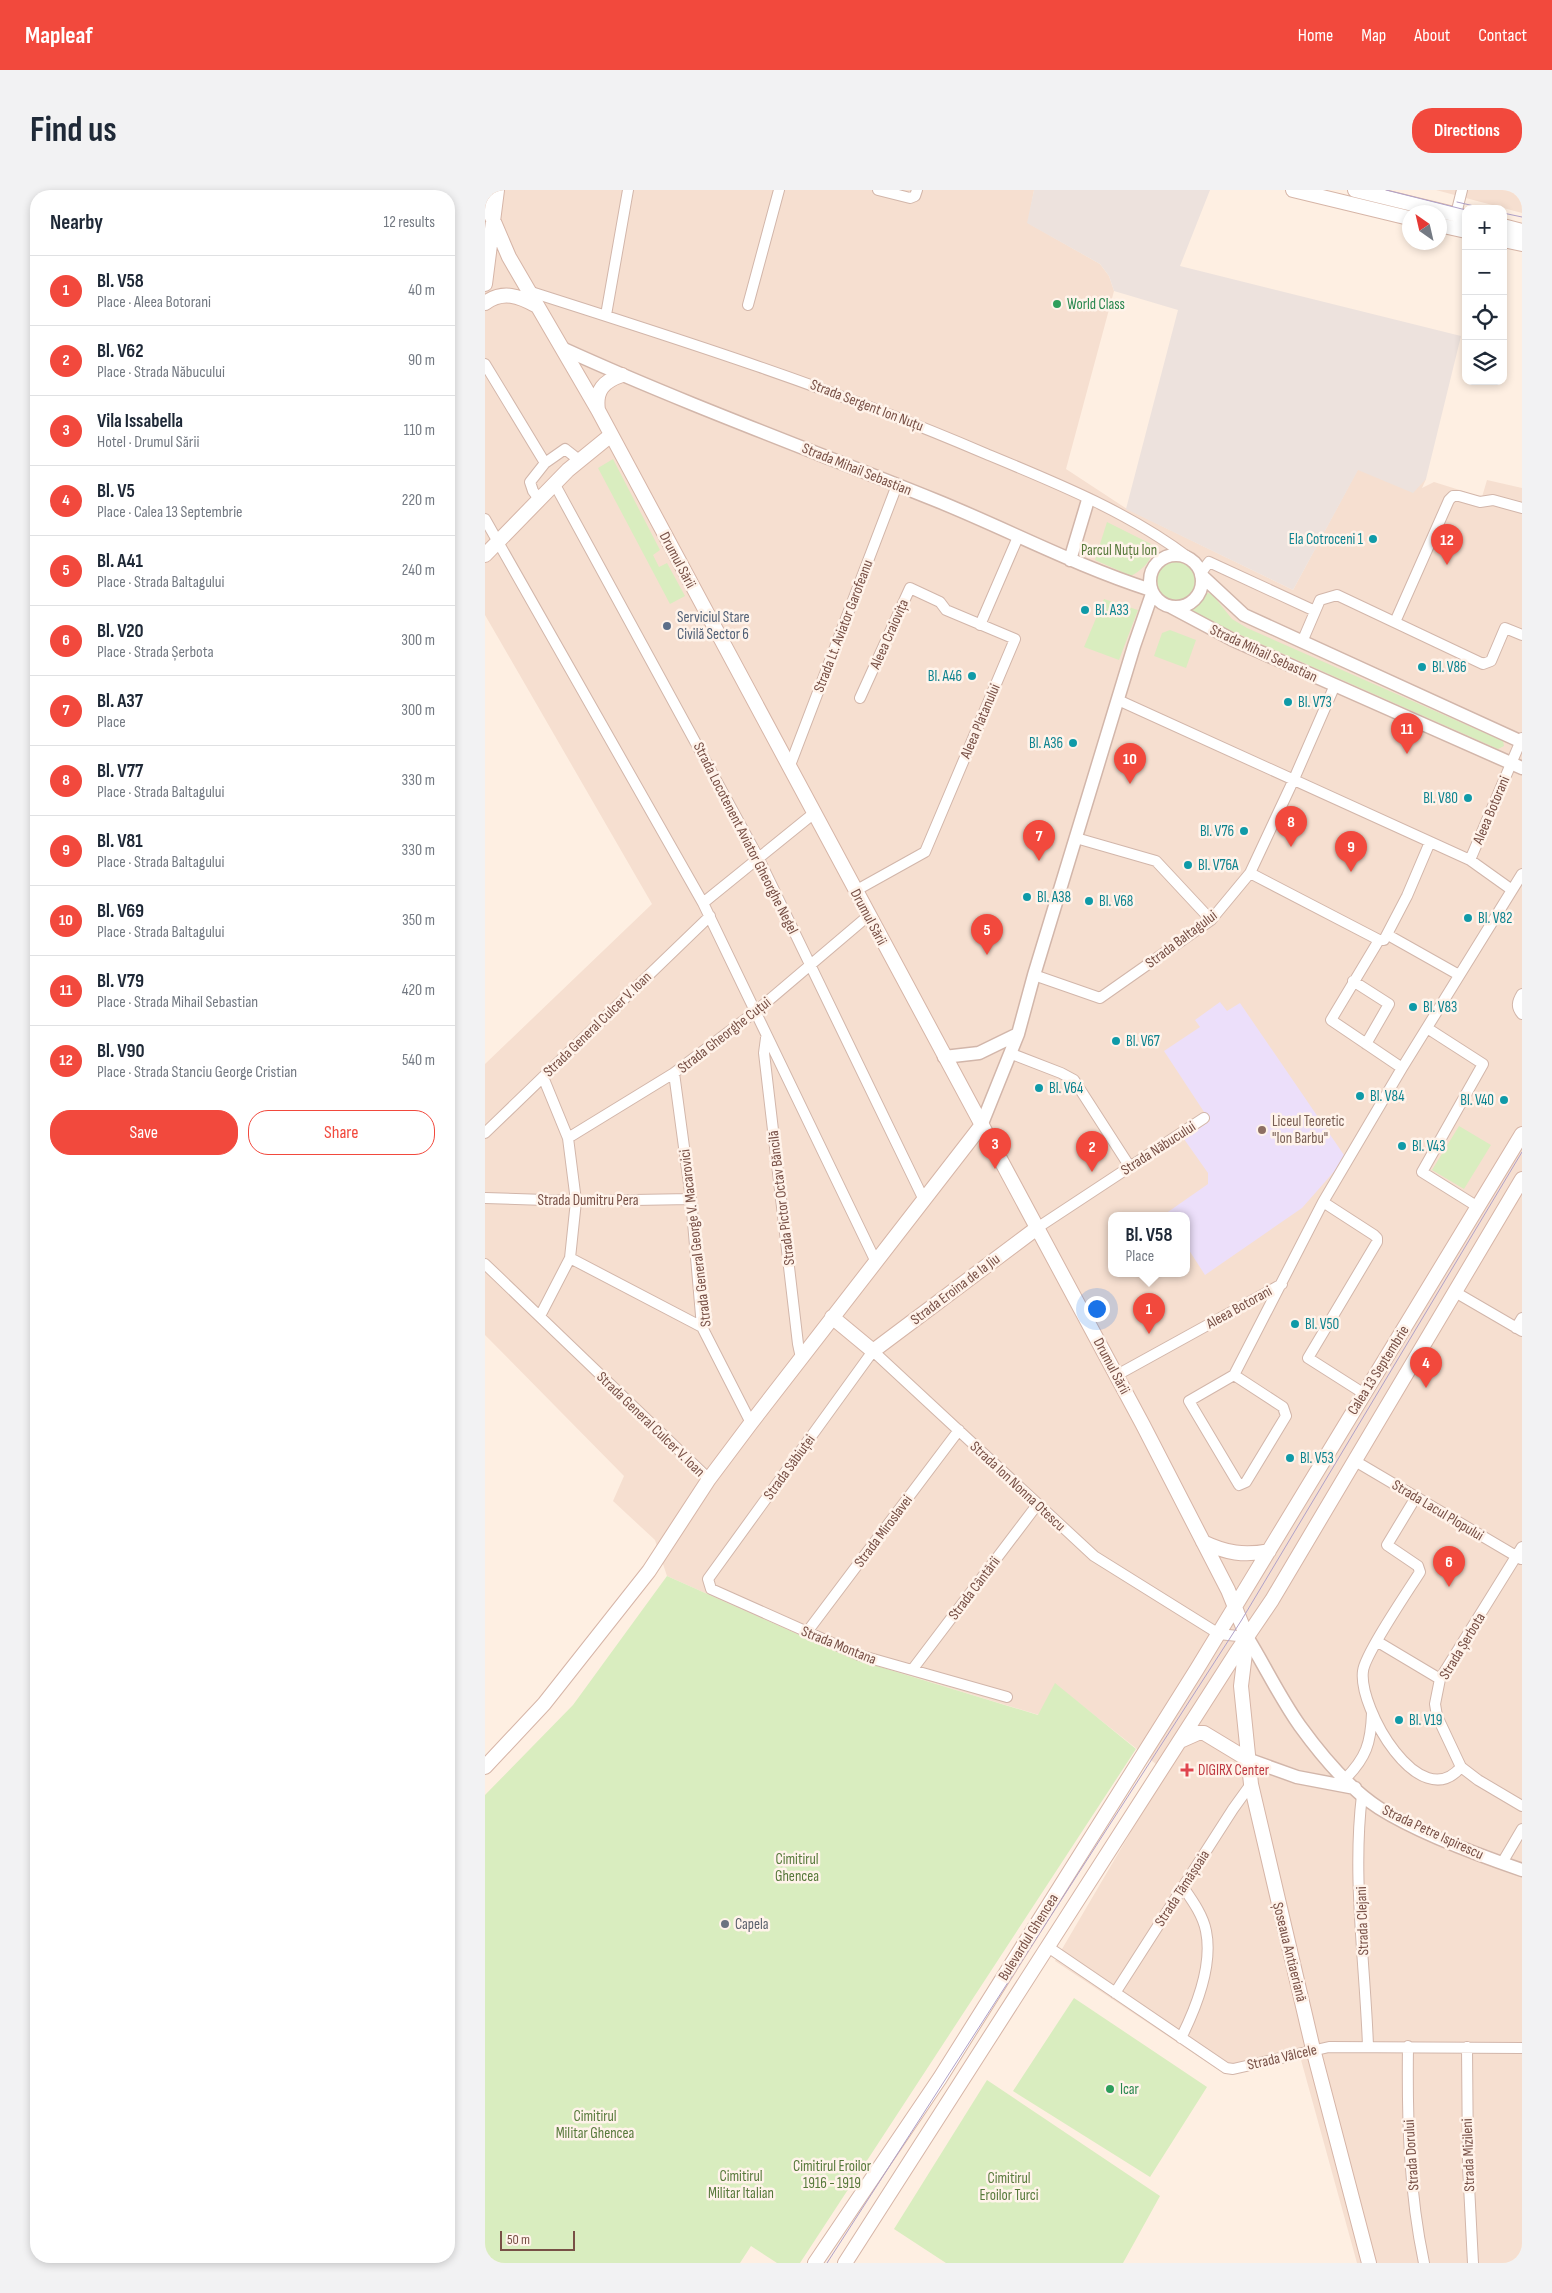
<!DOCTYPE html>
<html lang="en">
<head>
<meta charset="utf-8">
<style>
	body { margin:0; font-family:"Sofia Sans Condensed",sans-serif; background:#f2f2f3; color:#1f2937 }
	.controls { position:absolute; right:15px; top:15px; display:grid; overflow:hidden; border-radius:10px; box-shadow:0 2px 8px #0003 }
	.controls button { width:45px; height:45px; display:grid; place-items:center; padding:0; border:0; border-bottom:1px solid #e0e1e3; background:#fff; color:#1f2937; font:25px sans-serif }
	.compass { position:absolute; left:917px; top:15px; width:45px; height:45px; border-radius:50%; background:#fff; box-shadow:0 2px 8px #0003; rotate:326deg }
	.scale { position:absolute; left:15px; bottom:12px; width:75px; box-sizing:border-box; padding-left:5px; border:2px solid #785046; border-top:0; font-size:14px; line-height:18px; white-space:nowrap; color:#785046; -webkit-text-stroke:4px #fff3ea; paint-order:stroke }
	.you { position:absolute; left:611px; top:1118px; width:18px; height:18px; margin:-12px; border:4px solid #fff; border-radius:50%; background:#1a73e8; box-shadow:0 0 0 8px #1a73e833 }
	.badge { display:grid; place-items:center; width:32px; height:32px; border-radius:50%; background:#f2493d; color:#fff; font-size:16px; font-weight:700 }
	.pin { position:absolute; translate:-50% -41px; filter:drop-shadow(0 1px 2px #0008) }
	.pin::after { content:''; position:absolute; top:26px; width:18px; height:15px; background:inherit; clip-path:polygon(0 0,100% 0,50% 100%) }
	.popup { position:absolute; left:623px; top:1022px; width:82px; height:65px; box-sizing:border-box; display:grid; place-content:center; border-radius:10px; background:#fff; filter:drop-shadow(0 1px 4px #0005); font-size:16px; white-space:nowrap; color:#747a83 }
	.popup b { font-size:19px; color:#1f2937 }
	.popup::after { content:''; position:absolute; left:50%; top:100%; margin-left:-10px; border:10px solid transparent; border-top-color:#fff }
	.list { margin:0; padding:0; list-style:none }
	h2 { display:flex; justify-content:space-between; align-items:center; height:65px; margin:0; padding:0 20px; font-size:21px }
	h2 small { font-size:16px; font-weight:400; color:#747a83 }
	.list li { display:grid; grid-template-columns:32px 1fr auto; gap:15px; align-items:center; box-sizing:border-box; height:70px; padding:0 20px; border-top:1px solid #e0e1e3 }
	.list b { display:block; font-size:19px; white-space:nowrap }
	.list p { margin:0; font-size:16px; white-space:nowrap; color:#747a83 }
	.list em { font-size:16px; font-style:normal; color:#747a83 }
	.actions { display:flex; gap:10px; padding:15px 20px }
	.actions a { flex:1; padding:11px 0; border:1px solid #f2493d; border-radius:20px; text-align:center; font-size:18px; color:#f2493d }
	.actions .main { background:#f2493d; color:#fff }
	.icon { flex:none; width:28px; height:28px; fill:none; stroke:currentColor; stroke-width:2; stroke-linecap:round; stroke-linejoin:round }
	.map { position:relative; flex:none; width:1037px; height:2073px; overflow:hidden; border-radius:20px }
	header { display:flex; align-items:center; gap:30px; box-sizing:border-box; height:70px; padding:0 25px; background:#f2493d; color:#fff }
	header strong { font-size:24px }
	nav { display:flex; gap:28px; margin-inline-start:auto; font-size:18px }
	.intro { display:flex; align-items:center; justify-content:space-between; box-sizing:border-box; height:120px; padding:0 30px }
	h1 { margin:0; font-size:35px }
	.button { padding:12px 22px; border-radius:20px; background:#f2493d; color:#fff; font-size:18px; font-weight:700 }
	main { display:flex; gap:30px; padding:0 30px }
	aside { flex:1; background:#fff; border-radius:20px; box-shadow:0 2px 8px #0003 }
	.map>svg:first-child { display:block }
	.residential { fill:#f6dfd0; fill-rule:evenodd }
	.industrial { fill:#ede2dd }
	.education { fill:#ecdffa }
	.green { fill:#d9edbf }
	.lines { fill:none; stroke-linecap:round; stroke-linejoin:round }
	.minor-casing { stroke:#d2b6aa; stroke-width:12 }
	.tertiary-casing { stroke:#d2b6aa; stroke-width:15 }
	.secondary-casing { stroke:#d6b5a7; stroke-width:16 }
	.minor { stroke:#fff; stroke-width:10 }
	.tertiary { stroke:#fff; stroke-width:12 }
	.secondary { stroke:#fff; stroke-width:14 }
	.tram { stroke:#afa0c8; stroke-width:1 }
	.leisure-dot { fill:#2e9e5b; stroke:#fff3ea; stroke-width:2 }
	.culture-dot { fill:#0f9aa8; stroke:#fff3ea; stroke-width:2 }
	.service-dot { fill:#5c6f8a; stroke:#fff3ea; stroke-width:2 }
	.education-dot { fill:#8d6e63; stroke:#fff3ea; stroke-width:2 }
	.health-dot { fill:#e0444e; stroke:#fff3ea; stroke-width:2 }
	.worship-dot { fill:#6b7280; stroke:#fff3ea; stroke-width:2 }
	.labels { text-anchor:middle; stroke-width:5; stroke-linejoin:round; paint-order:stroke }
	.leisure-label { font-size:15px; fill:#27864d; stroke:#fff3ea; text-anchor:start }
	.street-label { font-size:15px; fill:#785046; stroke:#fff3ea }
	.culture-label { font-size:15px; fill:#0d838f; stroke:#fff3ea; text-anchor:start }
	.park-label { font-size:15px; fill:#57793b; stroke:#fff3ea }
	.service-label { font-size:15px; fill:#4e5e75; stroke:#fff3ea; text-anchor:start }
	.education-label { font-size:15px; fill:#785e54; stroke:#fff3ea; text-anchor:start }
	.health-label { font-size:15px; fill:#be3a42; stroke:#fff3ea; text-anchor:start }
	.worship-label { font-size:15px; fill:#5b616d; stroke:#fff3ea; text-anchor:start }
</style>
</head>
<body>
<header>
<strong>Mapleaf</strong>
<nav><a>Home</a><a>Map</a><a>About</a><a>Contact</a></nav>
</header>
<div class="intro"><h1>Find us</h1><a class="button">Directions</a></div>
<main>
<aside>
<h2>Nearby<small>12 results</small></h2>
<ul class="list">
<li><span class="badge">1</span><div><b>Bl. V58</b><p>Place · Aleea Botorani</p></div><em>40 m</em></li>
<li><span class="badge">2</span><div><b>Bl. V62</b><p>Place · Strada Năbucului</p></div><em>90 m</em></li>
<li><span class="badge">3</span><div><b>Vila Issabella</b><p>Hotel · Drumul Sării</p></div><em>110 m</em></li>
<li><span class="badge">4</span><div><b>Bl. V5</b><p>Place · Calea 13 Septembrie</p></div><em>220 m</em></li>
<li><span class="badge">5</span><div><b>Bl. A41</b><p>Place · Strada Baltagului</p></div><em>240 m</em></li>
<li><span class="badge">6</span><div><b>Bl. V20</b><p>Place · Strada Șerbota</p></div><em>300 m</em></li>
<li><span class="badge">7</span><div><b>Bl. A37</b><p>Place</p></div><em>300 m</em></li>
<li><span class="badge">8</span><div><b>Bl. V77</b><p>Place · Strada Baltagului</p></div><em>330 m</em></li>
<li><span class="badge">9</span><div><b>Bl. V81</b><p>Place · Strada Baltagului</p></div><em>330 m</em></li>
<li><span class="badge">10</span><div><b>Bl. V69</b><p>Place · Strada Baltagului</p></div><em>350 m</em></li>
<li><span class="badge">11</span><div><b>Bl. V79</b><p>Place · Strada Mihail Sebastian</p></div><em>420 m</em></li>
<li><span class="badge">12</span><div><b>Bl. V90</b><p>Place · Strada Stanciu George Cristian</p></div><em>540 m</em></li>
</ul>
<div class="actions"><a class="main">Save</a><a>Share</a></div>
</aside>
<div class="map">
<svg width="1037" height="2073" viewBox="0 0 1037 2073">
	<rect width="100%" height="100%" fill="#feefe2"/>
	<path class="residential" d="M0 0H549L543 33 615 74 624 86 629 101 581 279 642 319 808 400 873 279 941 289 937 298 949 292 997 307 1002 290 1037 298V2073H872L813 1859 732 1879 570 1771 681 1582 570 1494 554 1525 366 1468 182 1386 170 1350 128 1311 139 1286 0 1145V874L167 714 0 425ZM626 1025H702V1083H626Z
		M951 0H1037V23Z"/>
	<path class="industrial" d="M549 0H725L695 76 976 146 941 289 928 303 873 280 808 400 641 319 693 120 629 101 624 86 615 74 542 33Z"/>
	<path class="education" d="M735 812 742 821 755 813 861 968 817 1018 720 1085 702 1057V1025L680 1024 723 994V983L699 949 725 931 679 861 715 837 710 830Z"/>
	<path class="green" d="M128 269 175 360 168 365 174 377 182 373 200 406 185 414 113 278Z
		M622 332 666 354C671 368 657 380 646 386L610 370Z
		M672 391a19 19 0 1 1 38 0a19 19 0 1 1-38 0Z
		M722 403 727 404 747 429 762 438 1018 551 1019 556 1013 559 708 424 706 419Z
		M619 409 653 420 634 470 599 457Z
		M685 440 711 450 701 478 669 466 677 443Z
		M974 936 1006 955 979 999 947 980Z
		M182 1386 366 1468 553 1525 570 1493 651 1559 315 2073H292L266 2056 255 2073H0V1605L88 1515Z
		M589 1808 722 1897 665 1987 528 1901Z
		M502 1890 675 2006 638 2073H461L409 2039Z"/>
	<g class="lines">
		<g class="minor-casing">
			<path id="minor" d="M393 0 425 8 430 6 432 0
				M971 24 977 0
				M43 101C197 150 350 199 499 263 569 292 644 322 704 368
				M263 115 294 0
				M121 125 143 0
				M0 174 60 273
				M69 293 273 667 439 1010
				M54 309 48 301 45 292 60 273 80 259 94 270
				M0 329 218 713 391 1072
				M716 383 724 372 830 421
				M910 432 964 310 968 306H974L995 312 1008 310 1037 318
				M495 435 533 347
				M817 452 835 410 852 405 998 474 1006 471 1020 438 1037 445
				M633 510 985 670 1027 700
				M304 578 412 295
				M591 648 671 671 726 730
				M985 670 1037 548
				M765 683 894 750H899L922 706 945 652
				M370 701 440 662 530 449 461 420 455 412 425 398 375 508
				M218 713 328 624
				M903 745 974 785
				M894 750 846 830 917 878
				M549 785 615 808 726 730 765 683 809 589 850 495
				M868 791 904 814 881 854
				M1037 804C1032 812 1031 817 1037 824
				M942 838 998 874 937 982 993 1017
				M281 848 279 863 313 1154 316 1168
				M527 864 576 883 589 890 645 977
				M189 883 206 1009 217 1137 266 1233
				M0 943 225 726
				M83 948 189 883 270 822 383 726
				M0 1008 91 1011 206 1009
				M838 1012 889 1045 892 1048V1052L823 1168 878 1203
				M552 1038 719 928
				M85 1068 217 1137
				M0 1074 224 1289
				M970 1102 1037 1141
				M55 1126 85 1068 91 1011 83 948 58 887
				M1031 1138 1037 1128
				M632 1185 797 1094
				M749 1185 798 1217 801 1226 761 1292 754 1295 704 1211 749 1185 838 1012 917 878 1037 684
				M870 1271 1036 1369
				M931 1307 902 1355 933 1376 935 1382C923 1401 880 1464 878 1481 873 1518 935 1626 976 1577
				M1037 1357 955 1489 950 1514 952 1526 976 1577 993 1590 1037 1616
				M322 1442 474 1240
				M893 1452 955 1489
				M427 1480 552 1315
				M522 1507 374 1465 226 1399 223 1389 388 1161 609 1366 734 1444 762 1447
				M860 1589C881 1568 886 1553 887 1523
				M877 1605C867 1687 880 1773 883 1856
				M1017 1673 1037 1639
				M563 1757 741 1878 748 1879 844 1857 1037 1858
				M630 1803 748 1619 766 1594
				M696 1848C711 1818 728 1775 721 1741 718 1725 707 1710 698 1697
				M923 1856C922 1929 924 2002 939 2073
				M982 1857 983 1976 988 2073"/>
		</g>
		<g class="tertiary-casing">
			<path id="tertiary" d="M79 159C200 214 326 260 450 310 522 339 591 376 666 400
				M665 391a26 26 0 1 1 52 0a26 26 0 1 1-52 0Z
				M585 370 603 310
				M716 385 759 425 1037 552
				M686 417 748 450 1037 578
				M459 867 494 863 533 844
				M496 936 533 844 549 785 649 456 667 404
				M762 1447C780 1476 795 1508 815 1536 836 1565 863 1598 894 1618 932 1642 993 1665 1037 1680
				M762 1569 812 1587 870 1598"/>
		</g>
		<g class="secondary-casing">
			<path id="secondary" d="M808 0 924 28
				M870 0 981 27
				M0 11 24 67 113 220 658 1235 743 1400 762 1447 756 1496 766 1594 828 1859 884 2073
				M954 35 981 41
				M1018 36 1037 41
				M1018 50 1037 54
				M0 94 12 0
				M0 113C18 100 34 106 52 116
				M113 220C110 200 119 191 137 185
				M0 365 83 280 126 245
				M347 1127 388 1161 552 1038
				M718 1352C741 1363 759 1366 784 1361
				M695 1551 713 1543H719L762 1569
				M0 1577 59 1514 164 1381 224 1289 266 1233 496 936
				M330 2073 455 1888 712 1479 1037 944
				M360 2073 751 1463 787 1410 1037 989"/>
		</g>
		<use href="#minor" class="minor"/>
		<use href="#tertiary" class="tertiary"/>
		<use href="#secondary" class="secondary"/>
		<path class="tram" d="M901 0 981 20
			M972 12 1002 19
			M1018 23 1037 27
			M342 2073 756 1431 1037 962"/>
	</g>
	<g class="leisure-dot">
		<circle cx="572" cy="114" r="5"/>
		<circle cx="625" cy="1899" r="5"/>
	</g>
	<g class="culture-dot">
		<circle cx="888" cy="349" r="5"/>
		<circle cx="600" cy="420" r="5"/>
		<circle cx="937" cy="477" r="5"/>
		<circle cx="487" cy="486" r="5"/>
		<circle cx="803" cy="512" r="5"/>
		<circle cx="588" cy="553" r="5"/>
		<circle cx="983" cy="608" r="5"/>
		<circle cx="759" cy="641" r="5"/>
		<circle cx="703" cy="675" r="5"/>
		<circle cx="542" cy="707" r="5"/>
		<circle cx="604" cy="711" r="5"/>
		<circle cx="983" cy="728" r="5"/>
		<circle cx="928" cy="817" r="5"/>
		<circle cx="631" cy="851" r="5"/>
		<circle cx="554" cy="898" r="5"/>
		<circle cx="875" cy="906" r="5"/>
		<circle cx="1019" cy="910" r="5"/>
		<circle cx="917" cy="956" r="5"/>
		<circle cx="810" cy="1134" r="5"/>
		<circle cx="805" cy="1268" r="5"/>
		<circle cx="914" cy="1530" r="5"/>
	</g>
	<circle class="service-dot" cx="182" cy="436" r="5"/>
	<circle class="education-dot" cx="777" cy="940" r="5"/>
	<path class="health-dot" d="M699.5 1572.5h5v5h5v5h-5v5h-5v-5h-5v-5h5z"/>
	<circle class="worship-dot" cx="240" cy="1734" r="5"/>
	<g class="labels">
		<g class="leisure-label">
			<text x="582" y="119">World Class</text>
			<text x="635" y="1904">Icar</text>
		</g>
		<g class="street-label">
			<text transform="translate(382 215) rotate(21)" y="5">Strada Sergent Ion Nuțu</text>
			<text transform="translate(372 279) rotate(22)" y="5">Strada Mihail Sebastian</text>
			<text transform="translate(193 370) rotate(62)" y="5">Drumul Sării</text>
			<text transform="translate(358 436) rotate(-69)" y="5">Strada Lt. Aviator Garofeanu</text>
			<text transform="translate(404 444) rotate(-66)" y="5">Aleea Craiovița</text>
			<text transform="translate(779 463) rotate(25)" y="5">Strada Mihail Sebastian</text>
			<text transform="translate(495 531) rotate(-67)" y="5">Aleea Platanului</text>
			<text transform="translate(1006 620) rotate(-67)" y="5">Aleea Botorani</text>
			<text transform="translate(261 648) rotate(63)" y="5">Strada Locotenent Aviator Gheorghe Negel</text>
			<text transform="translate(384 727) rotate(62)" y="5">Drumul Sării</text>
			<text transform="translate(696 749) rotate(-37)" y="5">Strada Baltagului</text>
			<text transform="translate(112 834) rotate(-44)" y="5">Strada General Culcer V. Ioan</text>
			<text transform="translate(239 845) rotate(-38)" y="5">Strada Gheorghe Cuțui</text>
			<text transform="translate(673 958) rotate(-33)" y="5">Strada Năbucului</text>
			<text transform="translate(296 1008) rotate(-97)" y="5">Strada Pictor Octav Băncilă</text>
			<text x="103" y="1015">Strada Dumitru Pera</text>
			<text transform="translate(210 1048) rotate(-97)" y="5">Strada General George V. Macarovici</text>
			<text transform="translate(470 1099) rotate(-37)" y="5">Strada Eroina de la Jiu</text>
			<text transform="translate(754 1117) rotate(-29)" y="5">Aleea Botorani</text>
			<text transform="translate(627 1176) rotate(62)" y="5">Drumul Sării</text>
			<text transform="translate(893 1180) rotate(-58)" y="5">Calea 13 Septembrie</text>
			<text transform="translate(166 1234) rotate(44)" y="5">Strada General Culcer V. Ioan</text>
			<text transform="translate(304 1277) rotate(-54)" y="5">Strada Săbiuței</text>
			<text transform="translate(533 1296) rotate(43)" y="5">Strada Ion Nonna Otescu</text>
			<text transform="translate(953 1320) rotate(31)" y="5">Strada Lacul Plopului</text>
			<text transform="translate(398 1341) rotate(-53)" y="5">Strada Miroslavei</text>
			<text transform="translate(489 1398) rotate(-53)" y="5">Strada Cântării</text>
			<text transform="translate(354 1455) rotate(22)" y="5">Strada Montana</text>
			<text transform="translate(977 1456) rotate(-59)" y="5">Strada Șerbota</text>
			<text transform="translate(948 1642) rotate(25)" y="5">Strada Petre Ispirescu</text>
			<text transform="translate(697 1698) rotate(-57)" y="5">Strada Tămășoaia</text>
			<text transform="translate(877 1731) rotate(-92)" y="5">Strada Clejani</text>
			<text transform="translate(543 1747) rotate(-58)" y="5">Bulevardul Ghencea</text>
			<text transform="translate(805 1762) rotate(76)" y="5">Șoseaua Antiaeriană</text>
			<text transform="translate(797 1867) rotate(-13)" y="5">Strada Vâlcele</text>
			<text transform="translate(926 1965) rotate(-94)" y="5">Strada Dorului</text>
			<text transform="translate(983 1965) rotate(-92)" y="5">Strada Mizileni</text>
		</g>
		<g class="culture-label">
			<text x="878" y="354" text-anchor="end">Ela Cotroceni 1</text>
			<text x="610" y="425">Bl. A33</text>
			<text x="947" y="482">Bl. V86</text>
			<text x="477" y="491" text-anchor="end">Bl. A46</text>
			<text x="813" y="517">Bl. V73</text>
			<text x="578" y="558" text-anchor="end">Bl. A36</text>
			<text x="973" y="613" text-anchor="end">Bl. V80</text>
			<text x="749" y="646" text-anchor="end">Bl. V76</text>
			<text x="713" y="680">Bl. V76A</text>
			<text x="552" y="712">Bl. A38</text>
			<text x="614" y="716">Bl. V68</text>
			<text x="993" y="733">Bl. V82</text>
			<text x="938" y="822">Bl. V83</text>
			<text x="641" y="856">Bl. V67</text>
			<text x="564" y="903">Bl. V64</text>
			<text x="885" y="911">Bl. V84</text>
			<text x="1009" y="915" text-anchor="end">Bl. V40</text>
			<text x="927" y="961">Bl. V43</text>
			<text x="820" y="1139">Bl. V50</text>
			<text x="815" y="1273">Bl. V53</text>
			<text x="924" y="1535">Bl. V19</text>
		</g>
		<g class="park-label">
			<text x="634" y="365">Parcul Nuțu Ion</text>
			<text x="312" y="1674">Cimitirul<tspan x="312" dy="17">Ghencea</tspan></text>
			<text x="110" y="1931">Cimitirul<tspan x="110" dy="17">Militar Ghencea</tspan></text>
			<text x="347" y="1981">Cimitirul Eroilor<tspan x="347" dy="17">1916 - 1919</tspan></text>
			<text x="256" y="1991">Cimitirul<tspan x="256" dy="17">Militar Italian</tspan></text>
			<text x="524" y="1993">Cimitirul<tspan x="524" dy="17">Eroilor Turci</tspan></text>
		</g>
		<g class="service-label">
			<text x="192" y="432">Serviciul Stare<tspan x="192" dy="17">Civilă Sector 6</tspan></text>
		</g>
		<g class="education-label">
			<text x="787" y="936">Liceul Teoretic<tspan x="787" dy="17">"Ion Barbu"</tspan></text>
		</g>
		<g class="health-label">
			<text x="713" y="1585">DIGIRX Center</text>
		</g>
		<g class="worship-label">
			<text x="250" y="1739">Capela</text>
		</g>
	</g>
</svg>
<div class="controls">
<button>+</button>
<button>−</button>
<button><svg class="icon" aria-label="locate" viewBox="0 0 24 24"><circle cx="12" cy="12" r="6"/><path d="M12 2v4M12 18v4M2 12h4M18 12h4"/></svg></button>
<button><svg class="icon" aria-label="layers" viewBox="0 0 24 24"><path d="M12 4l9 5-9 5-9-5zM3 14l9 5 9-5"/></svg></button>
</div>
<svg class="compass" viewBox="-18 -18 36 36"><path d="M0-13l5 13h-10z" fill="#e53935"/><path d="M0 13l5-13h-10z" fill="#747a83"/></svg>
<div class="scale">50 m</div>
<div class="you"></div>
<div class="pin badge" style="left:664px;top:1144px">1</div>
<div class="popup"><b>Bl. V58</b>Place</div>
<div class="pin badge" style="left:607px;top:982px">2</div>
<div class="pin badge" style="left:510px;top:979px">3</div>
<div class="pin badge" style="left:941px;top:1198px">4</div>
<div class="pin badge" style="left:502px;top:765px">5</div>
<div class="pin badge" style="left:964px;top:1397px">6</div>
<div class="pin badge" style="left:554px;top:671px">7</div>
<div class="pin badge" style="left:806px;top:657px">8</div>
<div class="pin badge" style="left:866px;top:682px">9</div>
<div class="pin badge" style="left:645px;top:594px">10</div>
<div class="pin badge" style="left:922px;top:564px">11</div>
<div class="pin badge" style="left:962px;top:375px">12</div>
</div>
</main>
</body>
</html>
